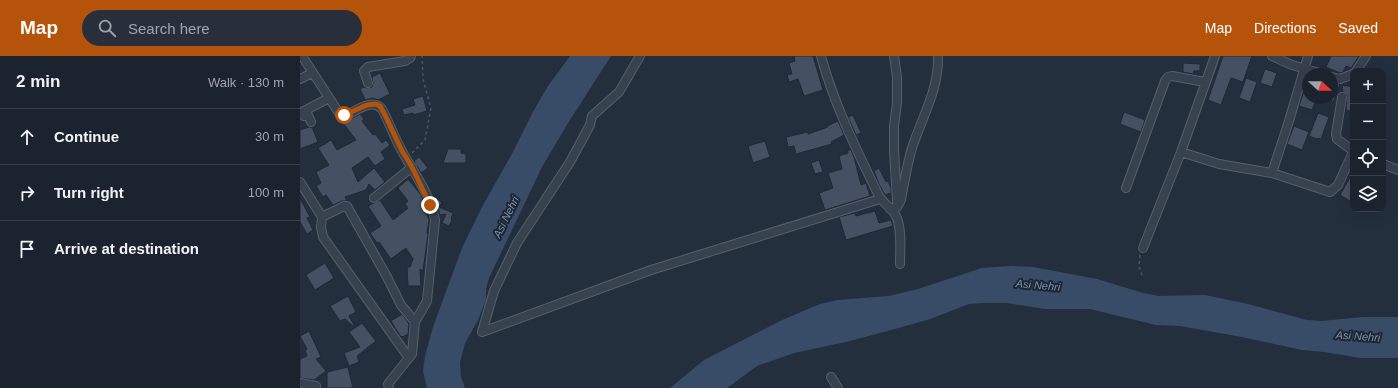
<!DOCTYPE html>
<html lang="en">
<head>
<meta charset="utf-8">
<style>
	body { margin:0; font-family:Helvetica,sans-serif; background:#282f3a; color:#f1f3f6 }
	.controls { position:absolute; right:12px; top:12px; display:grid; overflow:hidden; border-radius:8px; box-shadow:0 4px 16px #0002 }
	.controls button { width:36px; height:36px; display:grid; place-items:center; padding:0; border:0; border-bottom:1px solid #39404a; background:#1b232e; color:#f1f3f6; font:20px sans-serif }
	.compass { position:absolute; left:1002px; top:12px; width:36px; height:36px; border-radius:50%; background:#1b232e; box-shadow:0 4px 16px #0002; rotate:111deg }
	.stop { position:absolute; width:12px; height:12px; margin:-9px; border:3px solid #b45309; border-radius:50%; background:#fff }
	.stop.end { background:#b45309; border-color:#fff; box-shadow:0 1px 4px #0008 }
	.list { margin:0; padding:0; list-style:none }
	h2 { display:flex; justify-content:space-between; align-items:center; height:52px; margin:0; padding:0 16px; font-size:17px }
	h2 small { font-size:13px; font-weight:400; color:#a0a4aa }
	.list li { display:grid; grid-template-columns:26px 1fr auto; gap:12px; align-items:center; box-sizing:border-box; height:56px; padding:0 16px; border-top:1px solid #39404a }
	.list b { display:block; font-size:15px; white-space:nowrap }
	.list em { font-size:13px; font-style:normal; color:#a0a4aa }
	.icon { flex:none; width:22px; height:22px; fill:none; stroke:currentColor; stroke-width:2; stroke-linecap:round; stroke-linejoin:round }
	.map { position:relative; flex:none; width:1098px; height:332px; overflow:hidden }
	header { display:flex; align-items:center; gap:24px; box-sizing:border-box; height:56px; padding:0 20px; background:#b45309; color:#fff }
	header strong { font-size:19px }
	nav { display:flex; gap:22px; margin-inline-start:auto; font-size:14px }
	.search { width:280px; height:36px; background:#282f3a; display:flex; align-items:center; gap:10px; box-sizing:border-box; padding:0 14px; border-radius:22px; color:#a0a4aa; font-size:15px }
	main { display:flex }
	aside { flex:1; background:#1b232e }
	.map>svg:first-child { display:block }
	.water { fill:#394c67 }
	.building { fill:#455162; stroke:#1f2835 }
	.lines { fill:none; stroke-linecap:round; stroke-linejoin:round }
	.minor-casing { stroke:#565f6c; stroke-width:10 }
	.path { stroke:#44595c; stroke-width:1.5; stroke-dasharray:3 3; stroke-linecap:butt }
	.minor { stroke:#38414e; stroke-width:8 }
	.route { stroke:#b45309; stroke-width:5 }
	.labels { text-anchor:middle; stroke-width:4; stroke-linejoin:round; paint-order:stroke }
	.water-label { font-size:11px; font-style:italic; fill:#7c92b1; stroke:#1d2633 }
</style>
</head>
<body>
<header>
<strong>Map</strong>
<div class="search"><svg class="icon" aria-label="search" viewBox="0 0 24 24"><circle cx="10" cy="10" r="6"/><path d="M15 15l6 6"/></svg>Search here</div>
<nav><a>Map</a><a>Directions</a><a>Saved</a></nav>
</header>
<main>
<aside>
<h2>2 min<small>Walk · 130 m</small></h2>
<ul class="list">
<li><svg class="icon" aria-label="ahead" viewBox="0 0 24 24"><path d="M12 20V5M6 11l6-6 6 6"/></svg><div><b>Continue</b></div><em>30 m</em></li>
<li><svg class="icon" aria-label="right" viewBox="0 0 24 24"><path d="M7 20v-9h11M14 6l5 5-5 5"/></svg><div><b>Turn right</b></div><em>100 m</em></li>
<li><svg class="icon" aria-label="arrive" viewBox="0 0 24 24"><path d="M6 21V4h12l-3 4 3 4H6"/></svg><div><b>Arrive at destination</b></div></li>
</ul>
</aside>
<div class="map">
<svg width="1098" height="332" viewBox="0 0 1098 332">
	<rect width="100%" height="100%" fill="#242f3e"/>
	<path class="water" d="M270 0H311L268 67 242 111 189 222 186 233V244L178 264 165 287 160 306 161 321 165 332H127L123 315 125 300 133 271 162 192 182 151 213 96 234 54 248 30Z
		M712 210 733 211 797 223 843 237 859 240 905 239 948 248 1007 264 1022 265 1063 261H1098V302H1061L1024 296 1002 294 942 281 880 270 856 269 790 253H746L707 247H684L669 248 630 263 595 273 546 286 494 297 457 310 427 332H370L404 304 480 265 520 248 537 244 589 240 618 233 682 212Z"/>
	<path class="building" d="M494 0H513L523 34 504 40 498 23 489 26 487 19 492 18 489 7 495 5Z
		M923 0H952L943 26 931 22 921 49 908 44Z
		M1031 0H1059L1051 12 1046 10 1043 16 1040 17 1026 11Z
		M883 7 900 8V15H894L893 18 883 16Z
		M965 13 977 17 972 31 960 27Z
		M80 17 90 38 78 44 73 42 65 44 60 33 64 31 67 32 72 31 73 28 72 21Z
		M946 22 957 26 950 46 939 42Z
		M1007 26 1008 42H1017L1012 54 999 50Z
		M1032 27 1040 28 1033 47H1032Z
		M1042 29 1053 31V56L1046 54 1047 39 1043 36Z
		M123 40 127 55 113 59V57L104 59 102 53 115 49 113 43Z
		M824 56 845 64 841 76 820 68Z
		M1018 57 1029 61 1021 83 1018 82 1017 83 1009 80Z
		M60 58 64 63 62 65 73 79 75 78 82 87 86 84 90 89 81 96 85 103 75 110 68 101 52 112 58 126 74 112 85 126 75 134 69 128 66 134 45 141 47 145H42L33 149 26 139 23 141 16 130 21 127 16 116 29 109 18 92 31 84 37 94 56 84 43 67Z
		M553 59 561 77 556 79 548 61Z
		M538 65 544 79 531 86 532 88 496 98 494 90 488 91 486 81 508 76V78L528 71 527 70Z
		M994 70 1009 76 1002 94 987 88Z
		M9 71H12L18 86 0 93V74Z
		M465 85 470 101 453 107 448 90Z
		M148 93H161V97L166 98V107H143Z
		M547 94H551L554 101 561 129 566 127 570 140 525 154 519 137 533 132 528 117 542 113 539 100 548 97Z
		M119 101 128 112 121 117 114 105Z
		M519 104 523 116 515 118 511 107Z
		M579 112 586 126 588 125 591 132V137L585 139 579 128 574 115Z
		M1053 116V147L1040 139Z
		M108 123 121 139 129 164 127 177 128 178 123 215 120 213 121 230H108L107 211H110L113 203 106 192 91 203 79 186 77 187 70 177 81 170 68 150 80 144 93 164 108 152 105 148 108 145 98 132Z
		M135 140 142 147 139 151 153 157 151 163 152 164 149 170 142 167 146 158 140 159 134 141Z
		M0 142 10 161 7 162 13 174 7 178 0 166Z
		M575 155 579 167 591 164 593 170 546 184 539 161 555 157 556 160Z
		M25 207 34 222 15 234 6 219Z
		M48 240 56 256 49 260 55 271V272L45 263 40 265 30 250Z
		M102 258 109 268 108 278 103 281 102 280 101 281 91 265Z
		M62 267 76 285 57 300 59 306 49 310 44 297 60 291 49 276Z
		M9 275 21 301 16 303 26 315 14 324 0 322V303L7 300 5 294 7 293 0 280Z
		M48 311 53 332H27V316Z"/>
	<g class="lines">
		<g class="minor-casing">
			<path id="minor" d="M2 0 39 57 44 59H47C57 54 73 42 82 53 89 66 94 81 102 95 113 116 131 139 135 164L127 245 115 266 112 298 88 328 89 332
				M340 0 319 36 292 60 290 69 270 106 217 187 194 235 182 276 351 214 580 143
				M521 0C534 48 556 93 578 138 582 147 594 153 597 162 602 176 600 193 600 208
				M594 0 597 21V47L594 70V94L597 146
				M972 0 992 9 1023 18
				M1056 15 1066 0
				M1032 21 1040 23 1053 18
				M0 23 12 17
				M68 27 64 15 68 11 105 5 110 2 111 0
				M1042 41 1036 78 1037 83 1053 95
				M11 66 8 59 4 60 2 56 29 42
				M881 96 919 108 972 117 989 65 1008 0
				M1083 108 1098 114
				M972 117 1030 136 1038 129 1053 96
				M0 126 22 161 21 171 23 181 109 302
				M826 132 865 25 868 21 872 20 905 26
				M74 142 112 111
				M590 153 597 151 601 144C604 127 607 109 612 92 622 61 639 34 638 0
				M22 161 44 150H47L87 221 101 249 115 266
				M843 192 881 96 915 0
				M531 321 538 332
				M0 327 16 330"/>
		</g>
		<path class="path" d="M112 97 125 84 131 52 123 23 122 0
			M840 199 839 210 842 219"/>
		<use href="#minor" class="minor"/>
	</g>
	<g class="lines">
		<path class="route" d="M44 59 67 49 76 48 80 50 85 59 102 95 112 111 130 149"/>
	</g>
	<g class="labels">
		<g class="water-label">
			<text transform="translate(206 161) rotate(-64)" y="4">Asi Nehri</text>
			<text transform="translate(738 229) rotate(5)" y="4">Asi Nehri</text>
			<text transform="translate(1058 280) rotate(4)" y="4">Asi Nehri</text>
		</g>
	</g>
</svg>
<div class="controls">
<button>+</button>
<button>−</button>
<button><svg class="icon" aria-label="locate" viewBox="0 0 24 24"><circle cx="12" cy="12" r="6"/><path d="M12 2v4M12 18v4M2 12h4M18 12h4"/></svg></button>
<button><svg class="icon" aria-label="layers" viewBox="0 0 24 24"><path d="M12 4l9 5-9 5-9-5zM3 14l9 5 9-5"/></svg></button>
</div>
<svg class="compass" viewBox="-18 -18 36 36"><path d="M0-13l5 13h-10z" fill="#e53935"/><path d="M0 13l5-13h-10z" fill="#a0a4aa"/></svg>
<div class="stop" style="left:44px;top:59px"></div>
<div class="stop end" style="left:130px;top:149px"></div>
</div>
</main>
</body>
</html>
